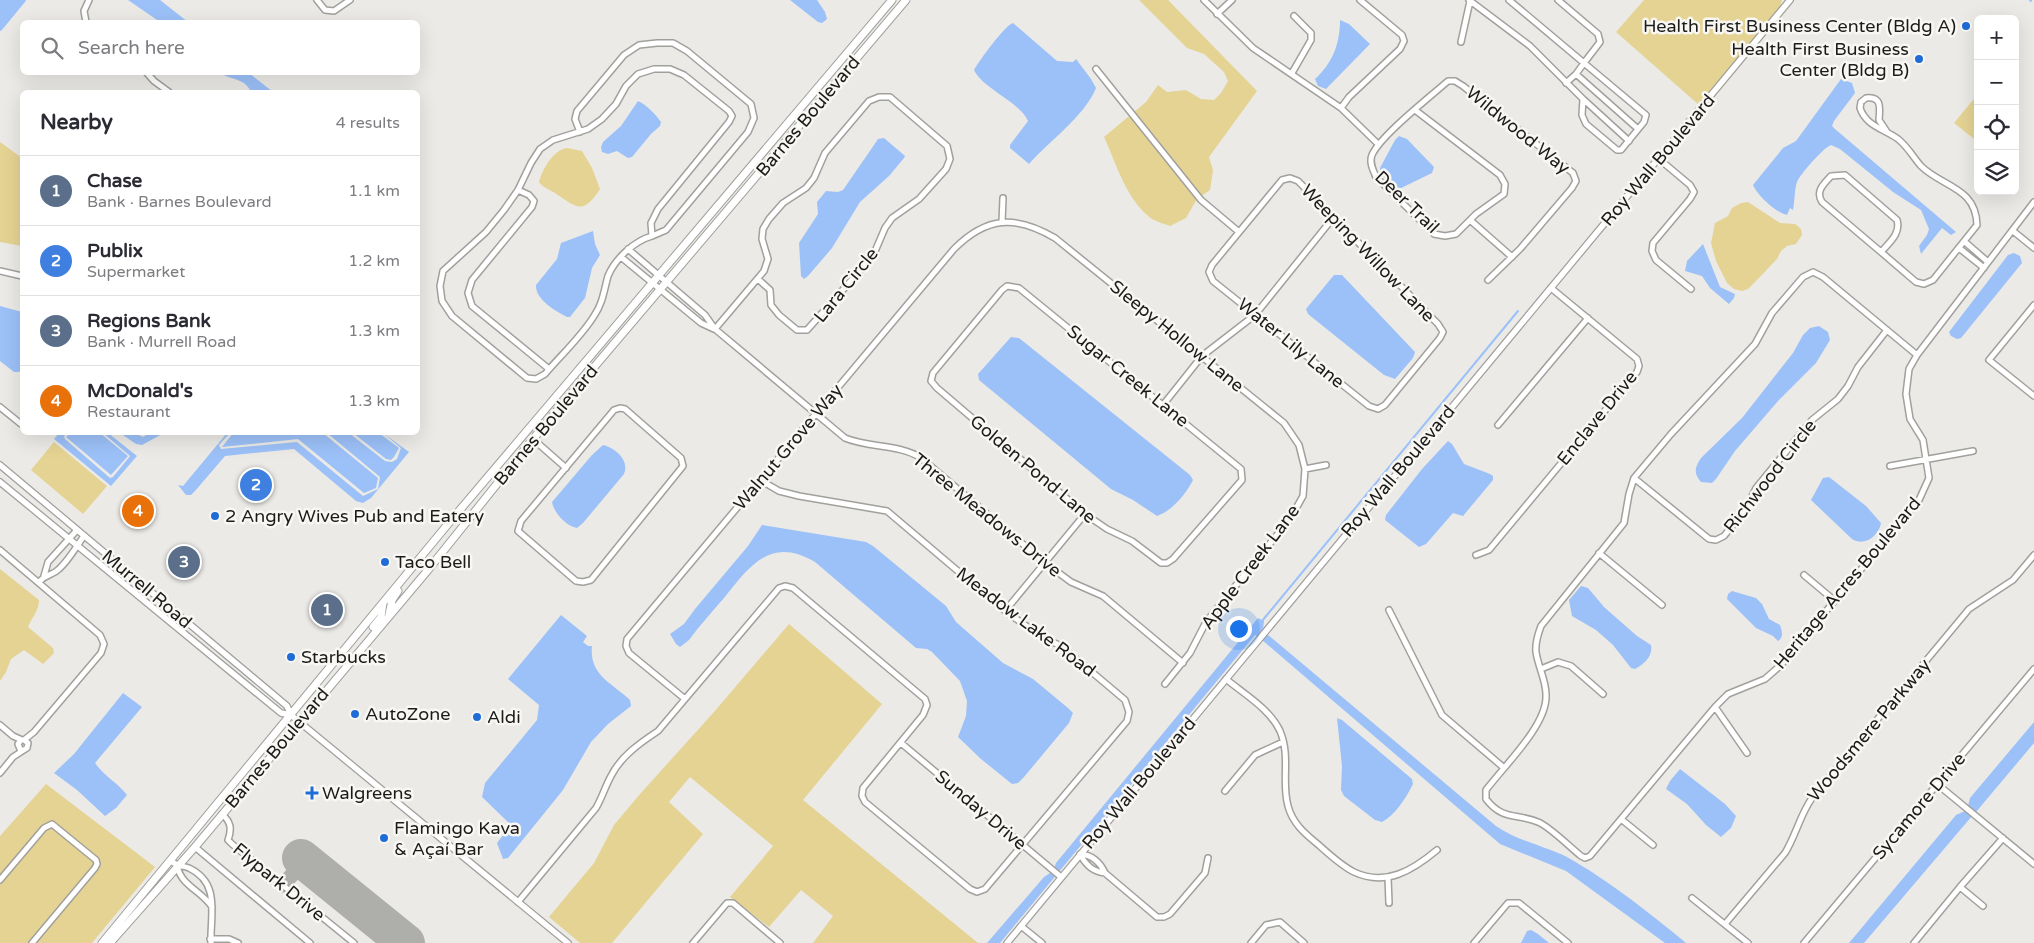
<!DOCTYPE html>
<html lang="en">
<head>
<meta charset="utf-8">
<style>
	body { margin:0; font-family:"Varela Round",sans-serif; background:#f7f7f7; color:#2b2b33 }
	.controls { position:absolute; right:15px; top:15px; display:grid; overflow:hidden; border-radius:8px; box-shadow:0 5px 20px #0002 }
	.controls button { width:45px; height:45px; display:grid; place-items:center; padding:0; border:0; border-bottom:1px solid #e1e1e2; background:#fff; color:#2b2b33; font:25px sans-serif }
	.you { position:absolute; left:1238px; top:628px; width:18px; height:18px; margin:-12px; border:4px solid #fff; border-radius:50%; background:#1a73e8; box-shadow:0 0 0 8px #1a73e833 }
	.badge { display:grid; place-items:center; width:32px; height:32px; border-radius:50%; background:#111827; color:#fff; font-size:16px; font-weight:700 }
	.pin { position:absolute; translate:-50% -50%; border:2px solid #fff; box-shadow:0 1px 5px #0006 }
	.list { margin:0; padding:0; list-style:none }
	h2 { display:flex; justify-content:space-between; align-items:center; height:65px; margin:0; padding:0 20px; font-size:21px }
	h2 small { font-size:16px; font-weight:400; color:#7c7c81 }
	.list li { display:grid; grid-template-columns:32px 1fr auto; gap:15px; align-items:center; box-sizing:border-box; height:70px; padding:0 20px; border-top:1px solid #e1e1e2 }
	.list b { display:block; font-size:19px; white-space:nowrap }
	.list p { margin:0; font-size:16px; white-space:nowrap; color:#7c7c81 }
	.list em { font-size:16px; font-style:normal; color:#7c7c81 }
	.icon { flex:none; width:28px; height:28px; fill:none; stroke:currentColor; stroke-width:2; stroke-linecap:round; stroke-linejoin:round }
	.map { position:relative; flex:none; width:2034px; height:943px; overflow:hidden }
	.search { position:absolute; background:#fff; box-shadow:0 5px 20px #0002; left:20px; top:20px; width:400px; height:55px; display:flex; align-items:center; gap:12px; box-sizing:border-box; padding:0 18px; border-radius:8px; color:#7c7c81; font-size:19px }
	.panel { position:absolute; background:#fff; box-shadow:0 5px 20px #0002; left:20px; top:90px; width:400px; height:345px; border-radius:8px }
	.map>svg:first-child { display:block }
	.green { fill:#e5d393 }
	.water { fill:#9cc1f8 }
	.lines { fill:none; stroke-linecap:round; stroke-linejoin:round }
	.stream { stroke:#9cc1f8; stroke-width:2 }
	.canal { stroke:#9cc1f8; stroke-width:5.5 }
	.taxiway { stroke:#aeaeab; stroke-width:15 }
	.runway { stroke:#aeaeab; stroke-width:38 }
	.minor-casing { stroke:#a1a09c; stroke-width:8 }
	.tertiary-casing { stroke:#a1a09c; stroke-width:8 }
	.secondary-casing { stroke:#a1a09c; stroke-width:9 }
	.minor { stroke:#fff; stroke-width:5 }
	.tertiary { stroke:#fff; stroke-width:5.5 }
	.secondary { stroke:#fff; stroke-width:7 }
	.poi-dot { fill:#1f6cd7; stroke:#f8f7f3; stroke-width:2 }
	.labels { text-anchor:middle; stroke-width:5; stroke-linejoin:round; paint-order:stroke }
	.poi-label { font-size:18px; fill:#1b1b1a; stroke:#f8f7f3; text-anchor:start }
	.street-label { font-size:18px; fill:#1b1b1a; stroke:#f8f7f3 }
</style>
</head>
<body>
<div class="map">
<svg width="2034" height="943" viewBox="0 0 2034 943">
	<rect width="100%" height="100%" fill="#ebeae6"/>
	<path class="green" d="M1139 0H1168L1257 91 1209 157 1213 170 1210 190 1197 199 1186 218 1170 226C1165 224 1157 222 1152 219 1126 200 1117 165 1104 137L1146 102 1158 85 1167 92 1186 90 1201 99 1214 100 1221 93 1228 81 1224 72 1204 54 1187 48Z
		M1644 0H1782L1780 7 1699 105 1616 32Z
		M1978 94V142L1954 123Z
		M0 142 22 158V246L0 242Z
		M567 148 582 151 592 168 600 189C583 216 576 207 555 193 549 189 543 188 539 182 542 170 553 150 567 148Z
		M1748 202 1780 223 1795 224 1801 229 1802 235 1796 244 1787 246 1781 251 1777 259 1756 281 1748 289 1742 291 1734 289 1727 283 1716 261 1711 243 1715 223 1728 216 1732 208 1741 203Z
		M54 442 107 486 83 514 31 470Z
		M0 569 39 600C39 611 32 617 28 627L53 648 54 653 43 664 24 650 11 659 6 672 0 681Z
		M789 624 882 704 803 800 978 943H813L833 916 801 890 769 927 730 897 773 846 690 777 669 802 703 834 612 943H580L549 917 594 863 614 825 640 794 714 712Z
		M46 784 155 867 92 943H0V836Z"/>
	<path class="water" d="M0 0H23L0 28Z
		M128 0H160L188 22H160Z
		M790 0H817L825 12 827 19 822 23 818 22Z
		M1340 20 1349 24 1370 44 1326 89 1318 86 1315 79C1333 63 1340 43 1340 20Z
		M1013 23 1057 61 1073 62 1076 59 1091 79 1096 88C1084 117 1049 141 1029 164L1010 148V145L1028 121C1019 101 983 89 974 70 979 61 1005 25 1013 23Z
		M220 73H249L273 92H251C245 78 231 80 220 73Z
		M1841 79 1852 83 1855 93 1834 121 1832 126 1835 129 1956 232 1951 235 1942 228 1921 254 1919 246 1927 235 1929 229 1921 210 1893 192 1840 149 1831 145 1826 148C1818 155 1801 173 1797 182 1794 191 1795 201 1793 210L1790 208 1787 215C1775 212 1758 196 1753 185L1783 148 1796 141Z
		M638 101C647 105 656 115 661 122L660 126 651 134 632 157 628 158 617 151 608 154 602 152 601 147 603 142 621 126Z
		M1399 136 1407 139 1434 167 1432 173 1397 190 1381 174 1380 168 1395 140Z
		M884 138 905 156 904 158 889 176 860 202 832 248 808 276 804 279 801 276 799 243 818 214 817 202 826 191 838 192 843 190 874 145 878 139Z
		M593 231 595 244 600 255 592 268 585 298 570 317H567C555 311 535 299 536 285L557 259 561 243Z
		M1703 244 1720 287 1735 294 1734 298 1729 304 1710 288 1702 276 1685 271 1687 261Z
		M2014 253 2020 256 2022 263 1961 338 1957 339 1951 336 1949 332 2008 255Z
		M1334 275H1342L1415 352 1413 358 1395 379 1384 375 1308 314 1306 309Z
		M0 306 22 312V368L19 372H14L0 361Z
		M1819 326 1828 332 1830 340 1816 363 1778 401 1735 451 1716 479 1712 483 1701 482C1693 473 1695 467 1701 458L1742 418 1793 353 1803 335 1810 328Z
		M1011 337 1019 338 1190 475 1193 480C1186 494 1172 511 1157 516L1133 500 1111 489 979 380 978 374Z
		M60 432 67 433 64 436 65 439 110 478 113 477 130 456 103 433H108L137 456 111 486 54 439Z
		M234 432 323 433 378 478 376 488 364 493 298 439 222 447Z
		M70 433H100L128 456 111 475 66 437Z
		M120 433H135L143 437 150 433H164L142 445 136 444Z
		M227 433H230L219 445 221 449 297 442 363 496 378 489 380 477 327 433H349L385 461 392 462 397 459 401 448 383 433 409 452 371 498 363 503 356 501 294 449 225 456 195 491 191 495H186L178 485 183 486Z
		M353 433H379L399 448 394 457 391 460 386 459Z
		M1448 441 1452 444 1464 464 1490 474 1493 476V480L1463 516 1453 513 1426 544 1419 547 1385 520 1386 515 1422 469Z
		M603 445C615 448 630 460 624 474L583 523 577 528C566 526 554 513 552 502L592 455Z
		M1829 477 1866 506 1881 523C1879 536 1864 547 1852 539L1811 500 1823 478Z
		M762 525 866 542 873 546 946 606 956 622 1003 663 1033 679 1068 708 1073 713 1069 723 1024 777 1018 783 1012 784 981 759 958 737 966 716 967 701 960 681 932 652 927 649 916 648 815 562C770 536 750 566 724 598 712 612 700 625 689 640L680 647 676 644 670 634 684 624 695 609 748 546Z
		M1581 586 1588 588 1604 607 1637 636 1651 645C1653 657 1644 664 1635 669L1631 668 1613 645 1596 630 1572 616 1569 600Z
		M1732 591 1756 598 1762 604 1769 619 1780 625C1782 631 1784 637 1778 641L1773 636 1756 628 1727 599 1728 594Z
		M561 615 587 636 583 642 588 646H592C589 675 612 683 630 700L631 706 608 724 591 742 563 790 508 858 503 859 497 843 511 825 482 797 485 783 537 720 539 705 508 679Z
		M1258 618 1264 621 1263 629 1257 636 1255 635 1000 943H987L1044 877 1053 871 1056 863Z
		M1267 634 1496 826C1520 843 1549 846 1574 861 1613 884 1651 914 1686 943H1665L1566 871 1500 844 1262 640Z
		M123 693 142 707 95 763C104 776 118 783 127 795L116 808 105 816 77 790 54 773 74 754Z
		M1337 718 1342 720 1412 779 1413 784C1406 798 1396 814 1382 822L1375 820 1344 796 1341 790 1342 766Z
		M2034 722V743L1976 812 1968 806 1970 798Z
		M1680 769 1725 804 1736 816 1731 828 1721 837 1706 825 1687 804 1666 789 1670 781Z
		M1965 811 1972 816 1864 943H1849L1956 815Z
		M1531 930 1538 934 1549 943H1521L1527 931Z"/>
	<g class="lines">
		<path class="stream" d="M2030 0 2031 1
			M1262 621 1518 311
			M1587 870 1597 877"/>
		<path class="canal" d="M0 28 23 0"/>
		<path class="taxiway" d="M283 885 305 860"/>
		<path class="runway" d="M301 858 406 943"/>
		<g class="minor-casing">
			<path id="minor" d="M317 0 325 10 334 11 350 0
				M1204 0 1253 48 1341 108 1378 144
				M1469 0 1530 46 1583 99 1582 115 1586 124 1617 150H1621L1644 122 1646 115 1584 63 1576 74 1566 83
				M1509 0 1584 63 1600 42 1598 34 1558 0
				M1217 14 1232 0
				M86 22 84 11 89 0
				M1461 42 1470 1
				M654 69H670L684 75 729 111 732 116 729 122 658 209 651 223 652 236C634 241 615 259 608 276 604 290 603 303 594 316 581 337 561 355 545 374L536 379 527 378 452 316 442 301 440 286 443 271 486 232 504 210 518 190 531 163 540 149 553 140 588 129 602 119 616 104 626 86 638 74Z
				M1096 69 1201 200 1239 232
				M146 72 154 81 169 92
				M1292 73 1311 40V33L1294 16
				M1576 74 1638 129
				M1583 99 1629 141
				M1341 108 1349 97 1400 49 1404 41 1402 35 1360 0
				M1415 110 1500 175 1505 184 1504 194 1476 214 1456 234 1445 236 1434 234 1376 177C1373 170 1369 162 1372 155 1380 136 1431 96 1448 81H1455L1463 86 1573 173 1576 181 1572 188 1520 249 1488 280
				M580 132 575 119 577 111 624 55 639 45 657 43H673L687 51 751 104 754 118 748 132 666 230 652 236
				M1659 159 1690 185 1694 192 1690 199 1653 243 1652 251 1656 260 1691 289
				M1845 175 1897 220C1901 233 1890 242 1881 252L1822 202C1815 191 1824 184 1831 176Z
				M1290 178 1298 181 1438 324 1443 332 1440 338 1385 405 1378 409 1369 406 1213 281 1209 272 1212 265 1282 180Z
				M518 190 529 195 534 201 532 207 472 280 468 293 472 306 549 369
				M1470 220 1512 257
				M1002 222 1003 198
				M2013 231 2034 248
				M1965 242 1988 262
				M1959 248 1984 268
				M628 249 705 315 715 329 845 438C869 448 899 444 921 458L1044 562 1071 582 1103 596 1183 663
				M1881 252 1916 282 1924 284 1933 280 1977 225C1976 187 1942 187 1921 166 1913 157 1908 147 1898 139 1884 129 1866 126 1860 108L1861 102 1866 98C1882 96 1880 108 1879 120L1887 132
				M621 257 701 323 714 329
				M0 271 22 276
				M1813 272 1823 277 1917 355 1909 369 1906 394 1910 419 1923 440 1929 478 1919 500 1781 665 1765 679 1728 694 1715 707 1590 856 1585 858 1581 856C1571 848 1549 826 1538 822 1516 813 1503 821 1486 799V790C1504 766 1546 726 1546 697 1547 682 1538 667 1536 652 1535 643 1538 634 1541 626L1624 523 1629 494 1634 478 1671 434 1755 344 1772 313 1803 277Z
				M1007 286 1019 288 1241 469 1242 480 1173 559 1167 563H1161L1132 541 1107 529 1085 514 937 388 931 381 933 373 1002 290Z
				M2034 305 1989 360 2034 396
				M715 329 764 271 768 259 762 239 763 229 769 219 783 203 806 188 814 178 825 153 869 101 879 97H890L947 146 950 159 946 169 919 199 892 218 885 228 873 256 807 330H797L779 315 771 305 770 290 758 279
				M1917 355 2034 202
				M1163 405 1202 356 1255 315 1333 218
				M0 407 21 424 22 422
				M620 408 625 409 681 458 683 466 591 580 583 582 576 581 518 531 521 521 614 410Z
				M1498 425 1588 318
				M533 439 566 468
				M1890 466 1973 451
				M1305 469 1326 465
				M1634 478 1709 539 1716 540 1724 536 1746 509 1756 488 1812 420 1838 399 1848 386 1858 367 1887 330
				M0 550 100 635 104 644 101 653 34 732 24 740
				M1599 553 1662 605
				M1476 555 1489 550 1637 372 1639 366 1637 359 1551 288
				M1804 575 1835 601
				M44 576 48 562 77 530
				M39 582C47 573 52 576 59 569 69 560 76 547 84 536
				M1389 610 1442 715 1503 767
				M1005 611 1085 514
				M1541 669 1558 662 1571 666 1603 694
				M1226 679C1244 694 1270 709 1280 731 1291 757 1281 781 1288 806 1293 825 1307 835 1321 847 1331 856 1342 866 1354 872 1386 887 1413 870 1437 850
				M685 699 629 653 626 646 627 639 954 249C987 216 1016 215 1055 238L1284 423 1299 445 1305 469 1303 496 1290 519 1206 622 1190 653 1165 684
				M1715 707 1747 753
				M0 725 13 736 22 740
				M901 743 1061 877
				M0 773 13 757 27 748 28 743 24 740H21L18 744 20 749 23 750
				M1937 784 2034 864
				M1225 791 1255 755 1283 742
				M222 814C231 822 232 829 228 840L232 844 354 943
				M1621 819 1653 845
				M195 847 310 943
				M171 861C178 867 181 865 189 868 221 883 210 915 211 943
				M177 866C182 887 201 890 212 907
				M1105 873C1093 872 1085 864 1080 854 1092 855 1100 862 1105 873L1157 917H1164L1170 914 1205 873 1208 858
				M1388 878 1389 903
				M0 880 44 828 52 824 96 860 97 864 95 868 32 943
				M1960 887 1983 906
				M1692 898 1748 943
				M518 902 596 808C602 798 605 787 611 776 621 756 640 743 658 731L779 588 785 586 793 588 925 699 927 705 923 715 863 788 862 796 865 802 970 889 977 892 985 889 1127 721 1129 712 1125 700 1061 646 1042 637 1005 611 887 511 799 496 779 491 760 480
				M1725 924 1785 853C1796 835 1800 815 1812 798L1969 609 2013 580 2034 555
				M1021 926 1042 943
				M210 939H229L238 943
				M693 943 727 903H733L780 943
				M1251 943 1266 925 1280 922 1304 943
				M1474 943 1508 903H1519L1568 943
				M1804 943 2034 669
				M1914 943 1960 887 2003 838"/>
		</g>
		<g class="tertiary-casing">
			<path id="tertiary" d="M0 465 287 706 291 715 568 943
				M0 482 281 713 291 715
				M1007 943 1790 0"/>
		</g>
		<g class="secondary-casing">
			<path id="secondary" d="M389 615 392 600 398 591
				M373 627 381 617 383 603
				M102 943 448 524 892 0
				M110 943 195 847 428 570 533 439 906 0"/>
		</g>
		<use href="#minor" class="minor"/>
		<use href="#tertiary" class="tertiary"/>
		<use href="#secondary" class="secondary"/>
	</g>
	<g class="poi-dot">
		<circle cx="1966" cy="26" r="5"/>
		<circle cx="1919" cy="59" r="5"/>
		<circle cx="215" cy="516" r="5"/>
		<circle cx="385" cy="562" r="5"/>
		<circle cx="291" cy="657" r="5"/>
		<circle cx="355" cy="714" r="5"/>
		<circle cx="477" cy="717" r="5"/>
		<path d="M309.5 785.5h5v5h5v5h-5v5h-5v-5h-5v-5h5z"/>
		<circle cx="384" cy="838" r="5"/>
	</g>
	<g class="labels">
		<g class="poi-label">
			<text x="1956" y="32" text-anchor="end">Health First Business Center (Bldg A)</text>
			<text x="1909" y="55" text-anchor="end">Health First Business<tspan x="1909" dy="21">Center (Bldg B)</tspan></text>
			<text x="225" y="522">2 Angry Wives Pub and Eatery</text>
			<text x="395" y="568">Taco Bell</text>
			<text x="301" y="663">Starbucks</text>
			<text x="365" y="720">AutoZone</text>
			<text x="487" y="723">Aldi</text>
			<text x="322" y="799">Walgreens</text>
			<text x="394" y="834">Flamingo Kava<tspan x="394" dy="21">&amp; Açaí Bar</tspan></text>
		</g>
		<g class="street-label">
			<text transform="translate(808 116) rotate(-50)" y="6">Barnes Boulevard</text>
			<text transform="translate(1518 130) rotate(39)" y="6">Wildwood Way</text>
			<text transform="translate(1658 160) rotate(-50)" y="6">Roy Wall Boulevard</text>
			<text transform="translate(1407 202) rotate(44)" y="6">Deer Trail</text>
			<text transform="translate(1368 253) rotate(46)" y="6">Weeping Willow Lane</text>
			<text transform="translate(846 285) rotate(-51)" y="6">Lara Circle</text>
			<text transform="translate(1177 336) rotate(39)" y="6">Sleepy Hollow Lane</text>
			<text transform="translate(1291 343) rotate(39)" y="6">Water Lily Lane</text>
			<text transform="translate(1128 376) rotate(39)" y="6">Sugar Creek Lane</text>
			<text transform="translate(1597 418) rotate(-51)" y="6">Enclave Drive</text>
			<text transform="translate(546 425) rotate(-50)" y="6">Barnes Boulevard</text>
			<text transform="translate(788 447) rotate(-50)" y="6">Walnut Grove Way</text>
			<text transform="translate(1033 469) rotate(40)" y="6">Golden Pond Lane</text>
			<text transform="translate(1398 471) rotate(-50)" y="6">Roy Wall Boulevard</text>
			<text transform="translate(1770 476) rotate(-52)" y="6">Richwood Circle</text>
			<text transform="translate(987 515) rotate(39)" y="6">Three Meadows Drive</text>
			<text transform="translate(1250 567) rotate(-53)" y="6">Apple Creek Lane</text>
			<text transform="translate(1847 583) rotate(-50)" y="6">Heritage Acres Boulevard</text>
			<text transform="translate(147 589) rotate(40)" y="6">Murrell Road</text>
			<text transform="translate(1026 622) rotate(37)" y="6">Meadow Lake Road</text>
			<text transform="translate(1869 730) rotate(-50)" y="6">Woodsmere Parkway</text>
			<text transform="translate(277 748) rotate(-50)" y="6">Barnes Boulevard</text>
			<text transform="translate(1139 783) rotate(-50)" y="6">Roy Wall Boulevard</text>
			<text transform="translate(1919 806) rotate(-50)" y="6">Sycamore Drive</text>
			<text transform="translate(981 810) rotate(40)" y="6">Sunday Drive</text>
			<text transform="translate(279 882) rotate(39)" y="6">Flypark Drive</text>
		</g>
	</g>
</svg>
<div class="controls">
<button>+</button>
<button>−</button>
<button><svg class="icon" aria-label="locate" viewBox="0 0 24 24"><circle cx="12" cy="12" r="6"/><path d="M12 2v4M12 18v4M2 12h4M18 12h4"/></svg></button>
<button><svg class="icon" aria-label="layers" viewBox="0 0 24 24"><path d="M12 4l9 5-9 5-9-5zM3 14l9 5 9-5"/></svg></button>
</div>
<div class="you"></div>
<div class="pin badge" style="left:327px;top:610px;background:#5c6f8a">1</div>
<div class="pin badge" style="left:256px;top:485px;background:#3f7fe0">2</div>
<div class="pin badge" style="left:184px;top:562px;background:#5c6f8a">3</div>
<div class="pin badge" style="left:138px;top:511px;background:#e8710a">4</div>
<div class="search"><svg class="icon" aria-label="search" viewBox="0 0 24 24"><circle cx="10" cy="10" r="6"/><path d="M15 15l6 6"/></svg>Search here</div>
<section class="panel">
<h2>Nearby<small>4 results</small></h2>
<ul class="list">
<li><span class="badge" style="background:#5c6f8a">1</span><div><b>Chase</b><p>Bank · Barnes Boulevard</p></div><em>1.1 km</em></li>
<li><span class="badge" style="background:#3f7fe0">2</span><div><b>Publix</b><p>Supermarket</p></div><em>1.2 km</em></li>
<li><span class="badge" style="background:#5c6f8a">3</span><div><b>Regions Bank</b><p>Bank · Murrell Road</p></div><em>1.3 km</em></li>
<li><span class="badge" style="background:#e8710a">4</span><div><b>McDonald's</b><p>Restaurant</p></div><em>1.3 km</em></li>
</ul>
</section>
</div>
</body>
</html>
